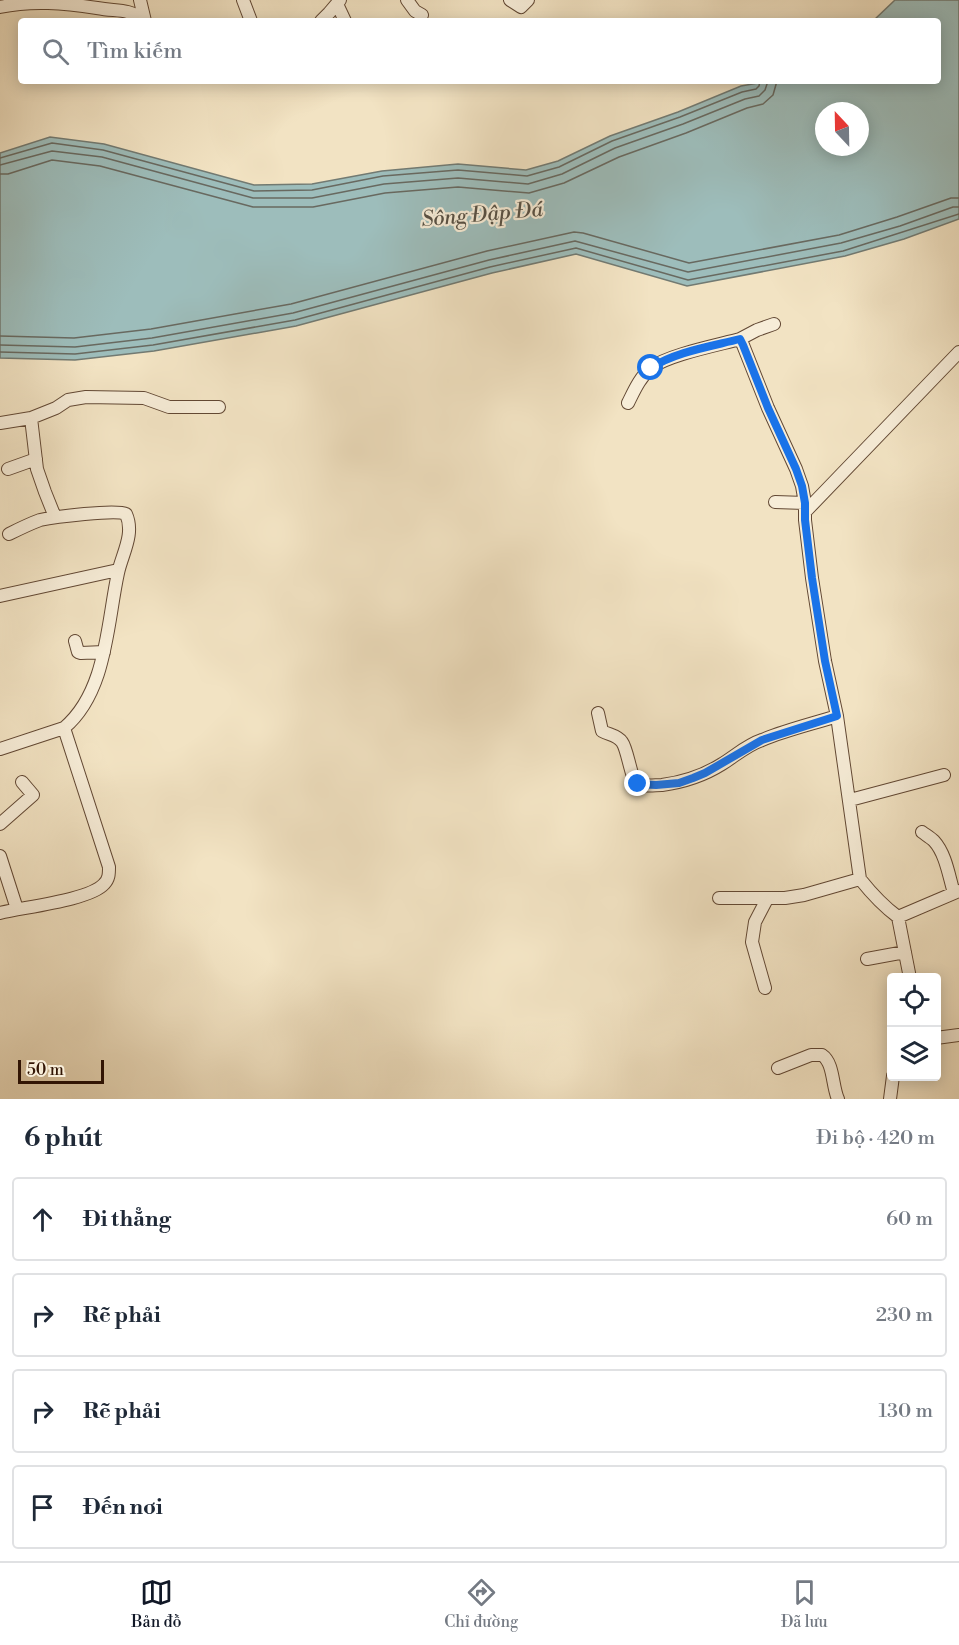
<!DOCTYPE html>
<html lang="vi">
<head>
<meta charset="utf-8">
<style>
	body { margin:0; font-family:"Libre Bodoni",serif; background:#f6f6f7; color:#1f2937 }
	.controls { position:absolute; right:18px; bottom:18px; display:grid; overflow:hidden; border-radius:6px; box-shadow:0 3px 15px #0003 }
	.controls button { width:54px; height:54px; display:grid; place-items:center; padding:0; border:0; border-bottom:2px solid #e0e1e3; background:#fff; color:#1f2937; font:30px sans-serif }
	.compass { position:absolute; left:815px; top:102px; width:54px; height:54px; border-radius:50%; background:#fff; box-shadow:0 3px 15px #0003; rotate:338deg }
	.scale { position:absolute; left:18px; bottom:15px; width:86px; box-sizing:border-box; padding-left:6px; border:3px solid #321504; border-top:0; font-size:16px; line-height:21px; white-space:nowrap; color:#321504; -webkit-text-stroke:4px #f7edd8; paint-order:stroke }
	.stop { position:absolute; width:18px; height:18px; margin:-14px; border:4px solid #1a73e8; border-radius:50%; background:#fff }
	.stop.end { background:#1a73e8; border-color:#fff; box-shadow:0 2px 6px #0008 }
	.list { margin:0; padding:0; list-style:none }
	h2 { display:flex; justify-content:space-between; align-items:center; height:78px; margin:0; padding:0 24px; font-size:26px }
	h2 small { font-size:20px; font-weight:400; color:#747a83 }
	.list li { display:grid; grid-template-columns:39px 1fr auto; gap:18px; align-items:center; box-sizing:border-box; height:84px; margin:0 12px 12px; padding:0 12px; border:2px solid #e0e1e3; border-radius:6px }
	.list b { display:block; font-size:22px; white-space:nowrap }
	.list em { font-size:20px; font-style:normal; color:#747a83 }
	.icon { flex:none; width:33px; height:33px; fill:none; stroke:currentColor; stroke-width:2; stroke-linecap:round; stroke-linejoin:round }
	.map { position:relative; flex:none; width:959px; height:1099px; overflow:hidden }
	.search { position:absolute; background:#fff; box-shadow:0 3px 15px #0003; left:18px; right:18px; top:18px; height:66px; display:flex; align-items:center; gap:15px; box-sizing:border-box; padding:0 21px; border-radius:6px; color:#747a83; font-size:22px }
	.sheet { height:462px; background:#fff }
	nav { display:flex; justify-content:space-around; align-items:center; box-sizing:border-box; height:84px; border-top:2px solid #e0e1e3; background:#fff; font-size:16px; color:#747a83 }
	nav a { display:grid; justify-items:center; gap:3px }
	nav .on { color:#111827 }
	.map>svg:first-child { display:block }
	.water { fill:#9dbdbb; stroke:#727a72; stroke-width:1.5; fill-rule:evenodd }
	.lines { fill:none; stroke-linecap:round; stroke-linejoin:round }
	.shore { stroke:#686960; stroke-width:1.5 }
	.street-casing { stroke:#624834; stroke-width:14 }
	.street { stroke:#f7edd8; stroke-width:12 }
	.route { stroke:#1a73e8; stroke-width:8 }
	.labels { text-anchor:middle; stroke-width:4.5; stroke-linejoin:round; paint-order:stroke }
	.water-label { font-size:21px; font-style:italic; fill:#575044; stroke:#f7edd8 }
</style>
</head>
<body>
<div class="map">
<svg width="959" height="1099" viewBox="0 0 959 1099">
	<rect width="100%" height="100%" fill="#f2e3c3"/>
	<filter id="stains"><feTurbulence type="fractalNoise" baseFrequency=".00333" numOctaves="4"/><feColorMatrix values="0 0 0 0 .2 0 0 0 0 .09 0 0 0 0 .02 0 0 0 .5 -.17"/></filter>
	<radialGradient id="worn" r=".72"><stop offset=".6" stop-color="#630" stop-opacity="0"/><stop offset="1" stop-color="#630" stop-opacity=".3"/></radialGradient>
	<path class="water" d="M895 0H959V219L904 239 845 256 687 286 576 254 492 273 296 326 154 351 75 360 0 358V153L50 137 104 144 254 185 312 184 382 171 458 164 526 170 558 161 610 136 678 112 741 86 770 81H938V21H873ZM824 111H860V147H824Z"/>
	<g class="lines">
		<path class="shore" d="M0 158 52 143 103 150 254 191 312 190 383 176 458 170 527 176 559 167 612 141 680 117 742 92 756 89 759 86 760 81
			M0 165 52 151 102 157 253 198H312L384 184 458 178 528 184 562 174 615 148 683 124 745 99 759 96 765 90 768 81
			M0 174H8L52 160 100 166 253 207H313L385 193 458 187 529 193 564 183 619 157 686 133 747 108 763 104 773 95 777 81
			M0 336 74 338 151 329 291 304 487 251 574 232 583 233 689 263 839 235 897 217 951 198H959
			M0 345 75 347 152 338 293 313 489 260 575 241 688 272 841 243 900 226 953 207H959
			M0 352 75 354 153 345 295 320 490 267 576 248 688 280 843 251 959 214"/>
		<g class="street-casing">
			<path id="street" d="M140 0 145 21
				M243 0 251 21
				M407 0 415 11 422 15
				M510 0 521 7 528 0
				M337 4 345 21
				M0 7C32 0 64 3 97 8 118 12 126 7 145 21
				M321 21 329 13 340 0
				M740 339 757 330 774 324
				M628 403C634 391 640 377 651 368 667 355 718 345 740 339L743 345 768 408 796 469 802 486 805 503V520L812 578 825 661 837 716 860 879C872 894 883 906 898 917L910 978
				M31 418 37 469 45 492 55 517
				M0 423 31 418 56 408 68 400 86 397 144 398 169 407H219
				M8 469 36 459
				M775 502 805 503
				M805 512 959 352
				M0 596 118 570
				M75 641 78 652 81 653 104 652
				M598 713 602 731C609 735 617 735 622 742 628 750 631 781 638 784 645 787 655 785 662 785 684 782 703 776 722 764 735 756 747 745 762 740 786 730 812 724 837 716
				M0 749 64 728C107 692 107 623 118 573 122 554 135 534 126 514 116 509 54 517 40 520 29 524 19 529 9 534
				M850 800 944 775
				M0 824 33 795 22 782
				M922 832C926 835 931 838 934 841 946 854 949 877 954 893
				M0 856 17 909
				M719 898H785L804 895 860 879
				M0 913C24 907 90 900 104 884 109 879 109 874 109 867L64 728
				M898 917 959 891
				M867 959 905 952
				M765 988 752 942 755 922 767 899
				M936 1038 959 1035
				M778 1068 811 1055H822C834 1063 832 1086 838 1099
				M890 1099 893 1076"/>
		</g>
		<use href="#street" class="street"/>
	</g>
	<g class="lines">
		<path class="route" d="M638 784 656 785 679 783 693 778 705 773 762 740 837 716 825 661 812 578 805 520V503L802 486 796 469 768 408 743 345 740 339C713 346 674 352 651 368"/>
	</g>
	<g class="labels">
		<g class="water-label">
			<text transform="translate(482 214) rotate(-5)" y="7">Sông Đập Đá</text>
		</g>
	</g>
	<rect width="100%" height="100%" filter="url(#stains)"/>
	<rect width="100%" height="100%" fill="url(#worn)"/>
</svg>
<div class="controls">
<button><svg class="icon" aria-label="locate" viewBox="0 0 24 24"><circle cx="12" cy="12" r="6"/><path d="M12 2v4M12 18v4M2 12h4M18 12h4"/></svg></button>
<button><svg class="icon" aria-label="layers" viewBox="0 0 24 24"><path d="M12 4l9 5-9 5-9-5zM3 14l9 5 9-5"/></svg></button>
</div>
<svg class="compass" viewBox="-18 -18 36 36"><path d="M0-13l5 13h-10z" fill="#e53935"/><path d="M0 13l5-13h-10z" fill="#747a83"/></svg>
<div class="scale">50 m</div>
<div class="stop" style="left:651px;top:368px"></div>
<div class="stop end" style="left:638px;top:784px"></div>
<div class="search"><svg class="icon" aria-label="search" viewBox="0 0 24 24"><circle cx="10" cy="10" r="6"/><path d="M15 15l6 6"/></svg>Tìm kiếm</div>
</div>
<section class="sheet">
<h2>6 phút<small>Đi bộ · 420 m</small></h2>
<ul class="list">
<li><svg class="icon" aria-label="ahead" viewBox="0 0 24 24"><path d="M12 20V5M6 11l6-6 6 6"/></svg><div><b>Đi thẳng</b></div><em>60 m</em></li>
<li><svg class="icon" aria-label="right" viewBox="0 0 24 24"><path d="M7 20v-9h11M14 6l5 5-5 5"/></svg><div><b>Rẽ phải</b></div><em>230 m</em></li>
<li><svg class="icon" aria-label="right" viewBox="0 0 24 24"><path d="M7 20v-9h11M14 6l5 5-5 5"/></svg><div><b>Rẽ phải</b></div><em>130 m</em></li>
<li><svg class="icon" aria-label="arrive" viewBox="0 0 24 24"><path d="M6 21V4h12l-3 4 3 4H6"/></svg><div><b>Đến nơi</b></div></li>
</ul>
</section>
<nav>
<a class="on"><svg class="icon" aria-label="map" viewBox="0 0 24 24"><path d="M3 6l6-2 6 2 6-2v14l-6 2-6-2-6 2zM9 4v14M15 6v14"/></svg>Bản đồ</a>
<a><svg class="icon" aria-label="directions" viewBox="0 0 24 24"><path d="M12 3l9 9-9 9-9-9zM9 14v-3h6M13 9l2 2-2 2"/></svg>Chỉ đường</a>
<a><svg class="icon" aria-label="saved" viewBox="0 0 24 24"><path d="M7 4h10v16l-5-4-5 4z"/></svg>Đã lưu</a>
</nav>
</body>
</html>
